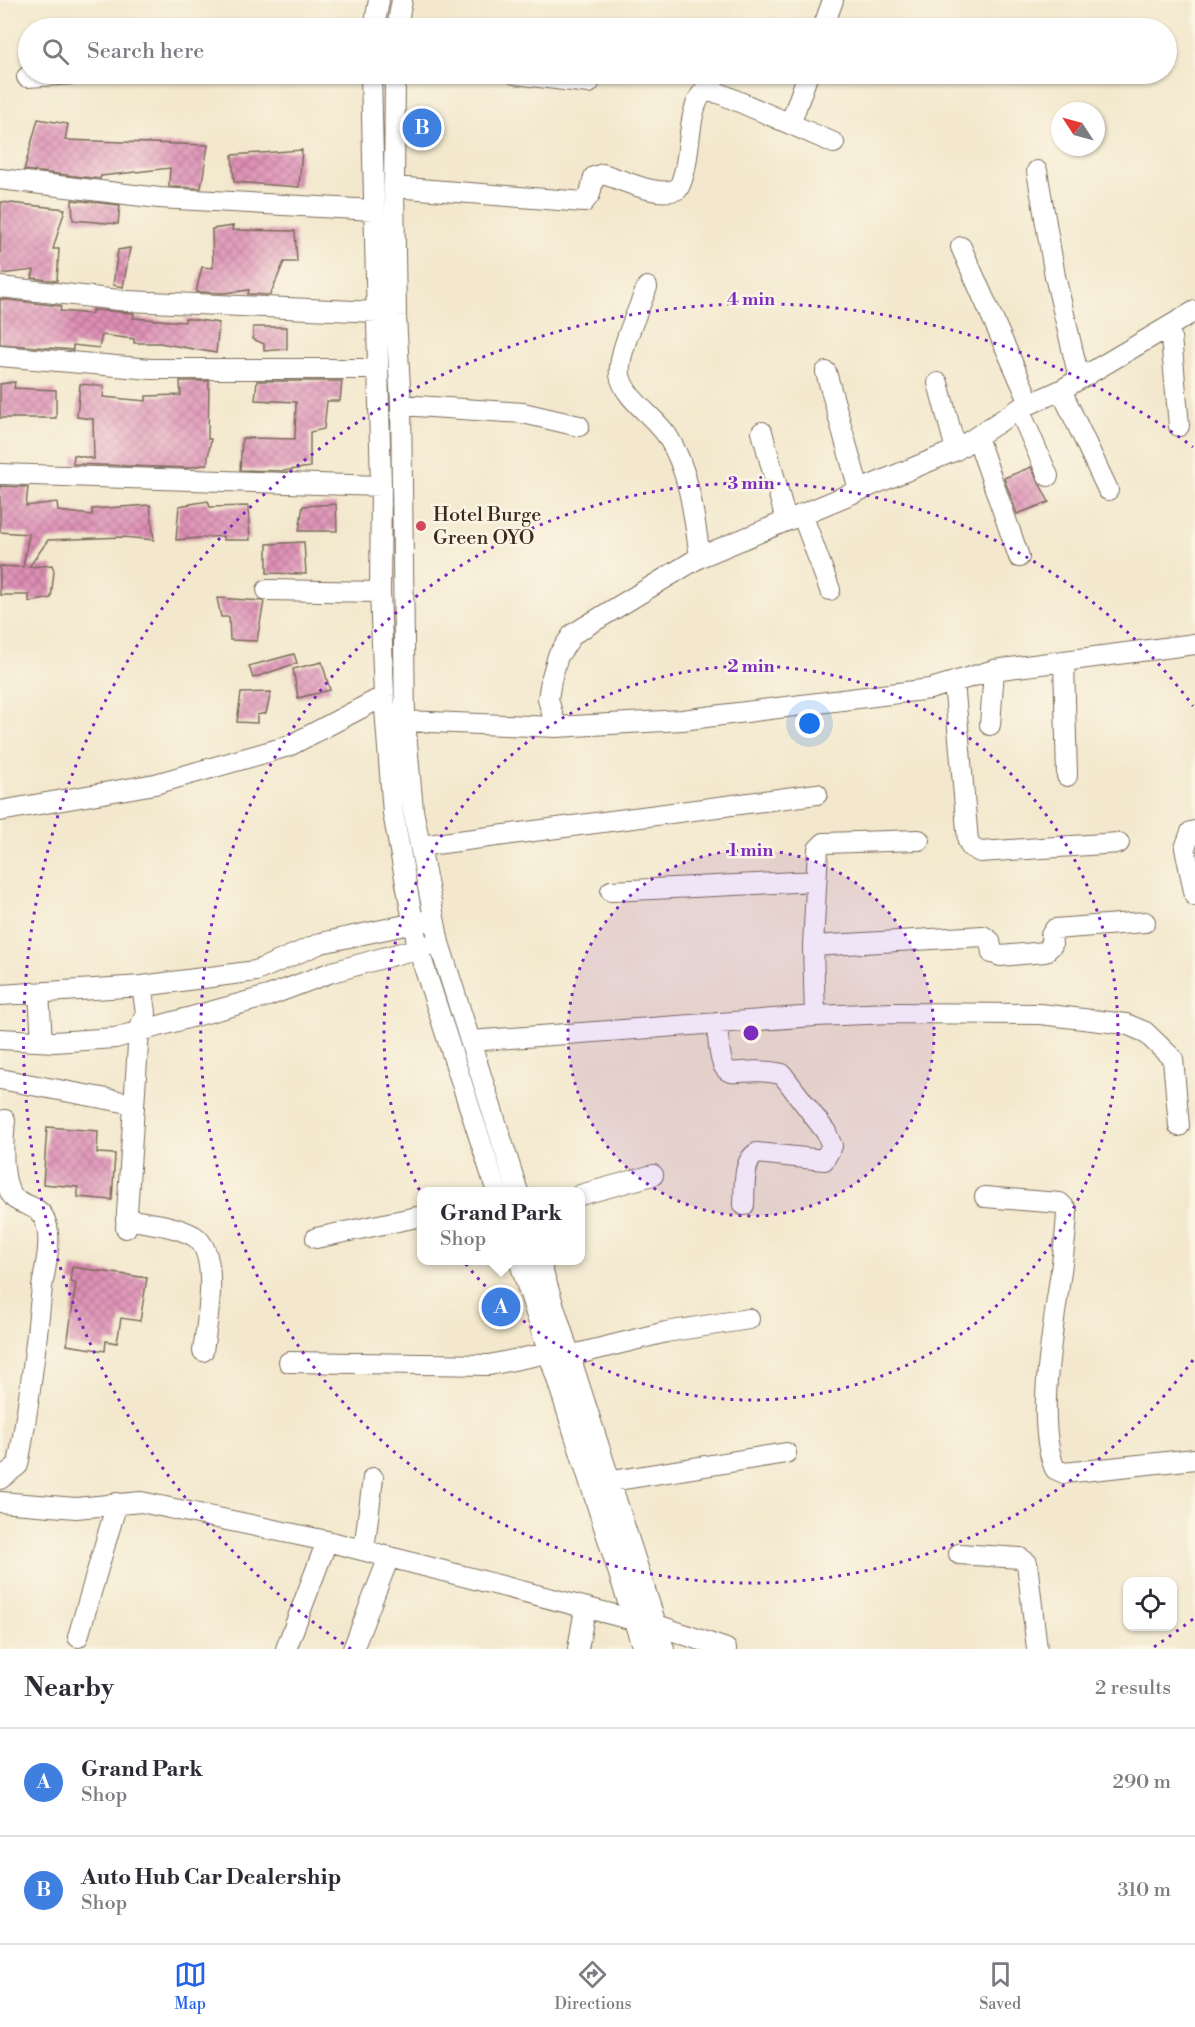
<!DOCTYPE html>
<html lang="en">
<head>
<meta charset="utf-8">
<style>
	body { margin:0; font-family:"Libre Bodoni",serif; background:#f2f2f3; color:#2b2b33 }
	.controls { position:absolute; right:18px; bottom:18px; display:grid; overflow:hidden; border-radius:12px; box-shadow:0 2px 4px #0004 }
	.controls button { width:54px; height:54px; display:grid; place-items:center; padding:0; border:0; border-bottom:2px solid #e1e1e2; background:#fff; color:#2b2b33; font:30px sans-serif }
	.compass { position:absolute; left:1051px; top:102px; width:54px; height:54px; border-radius:50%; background:#fff; box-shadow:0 2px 4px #0004; rotate:306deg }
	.you { position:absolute; left:810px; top:724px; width:21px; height:21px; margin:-15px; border:4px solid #fff; border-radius:50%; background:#1a73e8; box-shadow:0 0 0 9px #1a73e833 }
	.badge { display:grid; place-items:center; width:39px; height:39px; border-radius:50%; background:#2563eb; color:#fff; font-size:20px; font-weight:700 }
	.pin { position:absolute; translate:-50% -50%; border:3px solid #fff; box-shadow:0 2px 6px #0006 }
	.popup { position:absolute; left:417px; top:1187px; width:168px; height:78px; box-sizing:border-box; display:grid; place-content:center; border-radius:12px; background:#fff; filter:drop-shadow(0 2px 4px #0005); font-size:20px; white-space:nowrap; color:#7c7c81 }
	.popup b { font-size:22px; color:#2b2b33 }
	.popup::after { content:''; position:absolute; left:50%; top:100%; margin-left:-12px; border:12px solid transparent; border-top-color:#fff }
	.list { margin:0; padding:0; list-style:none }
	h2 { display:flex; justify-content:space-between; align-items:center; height:78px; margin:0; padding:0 24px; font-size:26px }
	h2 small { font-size:20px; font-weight:400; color:#7c7c81 }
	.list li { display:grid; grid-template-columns:39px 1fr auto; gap:18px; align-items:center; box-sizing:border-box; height:108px; padding:0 24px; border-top:2px solid #e1e1e2 }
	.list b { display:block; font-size:22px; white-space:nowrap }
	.list p { margin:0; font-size:20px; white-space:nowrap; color:#7c7c81 }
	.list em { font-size:20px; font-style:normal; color:#7c7c81 }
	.icon { flex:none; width:33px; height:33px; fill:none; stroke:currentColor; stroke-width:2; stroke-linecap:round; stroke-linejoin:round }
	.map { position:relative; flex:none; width:1195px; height:1649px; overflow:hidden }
	.search { position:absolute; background:#fff; box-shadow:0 2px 4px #0004; left:18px; right:18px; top:18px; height:66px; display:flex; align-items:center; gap:15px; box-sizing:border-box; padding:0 21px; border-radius:33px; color:#7c7c81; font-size:22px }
	.sheet { height:294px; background:#fff }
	nav { display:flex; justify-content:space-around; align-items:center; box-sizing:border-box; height:84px; border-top:2px solid #e1e1e2; background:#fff; font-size:16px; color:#7c7c81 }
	nav a { display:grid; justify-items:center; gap:3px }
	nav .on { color:#2563eb }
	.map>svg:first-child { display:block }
	.building { fill:url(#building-cross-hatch) }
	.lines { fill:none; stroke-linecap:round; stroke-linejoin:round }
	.minor-casing { stroke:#7b6c5b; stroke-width:22 }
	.minor { stroke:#fff; stroke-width:20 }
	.ring { fill:none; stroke:#7b2cbf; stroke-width:3; stroke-dasharray:3 6 }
	.poi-dot { fill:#d1495b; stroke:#fcf5e5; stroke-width:2 }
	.labels { text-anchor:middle; stroke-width:5; stroke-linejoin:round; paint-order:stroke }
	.poi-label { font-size:20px; fill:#3b2a1e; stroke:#fcf5e5; text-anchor:start }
	.centre { fill:#7b2cbf; stroke:#fcf5e5; stroke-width:3 }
	.ring-label { font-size:18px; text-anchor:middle; font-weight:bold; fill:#7b2cbf; stroke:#fcf5e5; stroke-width:5; stroke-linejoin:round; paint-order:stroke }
</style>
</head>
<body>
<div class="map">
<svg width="1195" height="1649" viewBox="0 0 1195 1649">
	<defs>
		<pattern id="building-cross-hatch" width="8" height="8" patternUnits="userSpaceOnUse" patternTransform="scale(1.5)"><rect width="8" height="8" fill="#de8fb6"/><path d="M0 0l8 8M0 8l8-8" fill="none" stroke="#b57593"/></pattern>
	</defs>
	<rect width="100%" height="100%" fill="#fcf5e5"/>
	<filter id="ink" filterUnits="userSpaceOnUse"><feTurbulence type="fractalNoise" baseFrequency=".0167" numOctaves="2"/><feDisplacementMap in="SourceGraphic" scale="12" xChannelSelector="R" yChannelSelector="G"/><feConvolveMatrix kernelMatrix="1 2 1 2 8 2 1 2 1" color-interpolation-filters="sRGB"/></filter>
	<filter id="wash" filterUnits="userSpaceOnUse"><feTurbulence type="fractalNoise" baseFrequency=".008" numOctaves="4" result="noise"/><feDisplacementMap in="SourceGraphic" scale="24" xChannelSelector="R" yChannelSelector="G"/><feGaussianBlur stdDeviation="1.35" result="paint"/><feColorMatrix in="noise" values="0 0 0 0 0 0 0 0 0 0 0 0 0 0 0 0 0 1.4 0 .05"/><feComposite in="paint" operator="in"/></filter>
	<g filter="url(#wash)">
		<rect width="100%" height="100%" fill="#f3e8cd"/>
		<g id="blocks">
			<path class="building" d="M38 119 68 124 65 140 208 145 201 188 169 187 170 168 101 176 100 179 24 170Z
				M302 150 299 187 234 182 232 155Z
				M72 200 120 205 118 224 73 220Z
				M1 202 65 209 53 249H59L57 281 32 278 34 270 0 274Z
				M233 226 232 230 295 231 297 262H284L270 295 248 294 249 290 225 293 196 292 202 267 213 268 212 229Z
				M130 248 123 287 113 285 118 250Z
				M0 299 61 306 60 311 92 314V310L110 311 134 313 133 318 185 322V318L219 323 216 353 160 343H134V339L102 335 99 348 73 345V350L0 344Z
				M253 327H287V349L264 351V344L253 339Z
				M180 381H209L208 439H211L207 464 187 468 73 464 74 455 94 459 93 419 77 417 80 384 104 386 103 397 146 401V396L181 395Z
				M257 381H342L340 401H327L324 429 310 432V467L283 471 240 470 242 438 295 439 296 402 255 400Z
				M15 382 14 388 56 390V418H0V384Z
				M1031 467 1049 502 1017 514 1004 478Z
				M0 486 28 487 26 506 57 502 58 511 92 515V509L150 505 154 540 123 537 48 540 29 567 52 565 54 571 51 598 29 602V595H0V566L23 567 29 534 0 532Z
				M208 501 210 507 248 506 250 540H223V536L176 540 179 506Z
				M336 504 337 531H299L303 506Z
				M304 542 306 574 267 573V544Z
				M217 598 264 601 257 641 230 640 229 617H221Z
				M294 654 297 663 253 678 249 666Z
				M322 662 330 690 298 698 293 669Z
				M271 692 266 713 257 715V723L237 722 241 693Z
				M47 1127 98 1131 97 1153 115 1154 112 1200 78 1197V1187L43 1184Z
				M72 1267 147 1278 140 1321 121 1318 117 1343 106 1341 105 1351 67 1345 76 1283 70 1282Z"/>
		</g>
	</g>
	<g filter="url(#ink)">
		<use href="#blocks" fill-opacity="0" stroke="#7b6c5b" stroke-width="1.5"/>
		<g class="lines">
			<g class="minor-casing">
				<path id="minor" d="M374 28 379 0
					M397 28 402 0
					M823 28 833 0
					M371 74 381 486 380 592 384 696 393 813 418 948 497 1192
					M395 74 394 187 396 316 401 405 405 721 413 810 439 943 518 1192
					M515 74 589 83
					M27 77 75 74
					M791 122 808 74
					M1037 171 1055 276 1079 378
					M0 179 159 198 374 210
					M394 187 584 202 590 194 594 177 603 174C624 180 657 198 678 189 693 162 685 111 704 91L719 93 834 143
					M961 247 1030 403
					M0 287 128 301 377 312
					M647 287C639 309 617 354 620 375 624 399 656 417 668 437 690 472 694 517 700 557
					M1170 326 1179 426
					M0 356 151 369H377
					M826 372 859 490
					M938 383 956 450
					M1061 390 1108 490
					M401 405 523 413 579 426
					M1019 409 1048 476
					M762 432 786 520
					M977 437 1019 557
					M0 474 381 486
					M802 514 830 590
					M267 590 380 592
					M1064 662 1067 776
					M954 682 968 841 971 847 980 852 1119 843
					M405 721 556 727 682 720 930 689 994 670 1195 644
					M990 725 994 670
					M556 727 548 699 551 680 558 656 573 634 700 557 956 450 1019 409 1061 390 1195 311
					M0 811 155 784 289 746 384 696
					M1195 831 1191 832 1185 848 1195 896
					M420 846 817 794
					M611 891 815 881
					M813 946 983 936 990 941 992 953 1001 956 1045 952 1052 945 1051 935 1055 929 1145 922
					M39 993 42 1041
					M0 995 142 986 256 971 321 943 424 921
					M815 1016 813 946 818 849 824 843 919 840
					M717 1023C722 1099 729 1061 782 1074L826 1132 832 1146 824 1160 757 1153C742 1161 745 1189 744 1205
					M0 1039 54 1042 115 1038 268 996 332 972 430 945
					M470 1041 815 1016 892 1013 1040 1014 1126 1024 1145 1032 1173 1059 1179 1126
					M0 1079 134 1104
					M580 1195 653 1175
					M985 1197 1060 1203 1067 1210C1066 1280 1029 1407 1055 1469L1064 1473 1195 1459
					M126 1219C148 1223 174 1225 194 1236 221 1253 207 1323 203 1351
					M126 1228 139 1030 146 1013 142 986
					M316 1238 422 1216
					M519 1260 643 1649
					M539 1260 664 1649
					M569 1356 666 1332 749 1319
					M289 1362 489 1365 548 1353
					M0 1479 18 1465C29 1406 36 1347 42 1287 45 1269 52 1241 46 1223 41 1206 27 1207 15 1199 0 1184 3 1142 5 1120
					M612 1481 786 1453
					M0 1502 76 1508 141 1502 327 1541 634 1620
					M364 1550 373 1478
					M959 1554 1020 1558 1027 1563 1037 1649
					M657 1625 726 1649
					M78 1637 117 1503
					M286 1649 327 1541
					M353 1649 389 1557
					M578 1649 585 1609"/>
			</g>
			<use href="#minor" class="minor"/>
		</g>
	</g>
	<circle cx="751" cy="1033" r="183" fill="#7b2cbf" fill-opacity=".12"/>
	<g class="ring">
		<circle cx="751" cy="1033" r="183"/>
		<circle cx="751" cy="1033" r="367"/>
		<path d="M1193 1360A550 550 0 1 1 1193 706"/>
		<path d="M1193 1619A734 734 0 0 1 1151 1649M351 1649A734 734 0 1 1 1193 447"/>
	</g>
	<circle class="poi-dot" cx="421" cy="526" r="6"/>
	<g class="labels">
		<g class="poi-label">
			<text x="433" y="521">Hotel Burge<tspan x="433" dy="23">Green OYO</tspan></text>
		</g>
	</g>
	<circle cx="751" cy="1033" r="9" class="centre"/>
	<g class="ring-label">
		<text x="751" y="305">4 min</text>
		<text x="751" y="489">3 min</text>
		<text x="751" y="672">2 min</text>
		<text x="751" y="856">1 min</text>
	</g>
</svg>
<div class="controls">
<button><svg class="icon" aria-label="locate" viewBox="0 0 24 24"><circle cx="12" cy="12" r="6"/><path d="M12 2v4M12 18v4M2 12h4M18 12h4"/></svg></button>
</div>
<svg class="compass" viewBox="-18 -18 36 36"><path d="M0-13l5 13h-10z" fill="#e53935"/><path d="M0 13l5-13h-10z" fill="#7c7c81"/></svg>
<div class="you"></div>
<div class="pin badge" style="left:501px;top:1307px;background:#3f7fe0">A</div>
<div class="popup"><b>Grand Park</b>Shop</div>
<div class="pin badge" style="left:422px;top:128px;background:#3f7fe0">B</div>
<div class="search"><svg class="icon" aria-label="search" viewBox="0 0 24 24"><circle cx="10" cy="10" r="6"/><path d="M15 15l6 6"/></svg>Search here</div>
</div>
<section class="sheet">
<h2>Nearby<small>2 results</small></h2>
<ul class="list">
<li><span class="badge" style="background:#3f7fe0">A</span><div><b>Grand Park</b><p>Shop</p></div><em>290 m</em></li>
<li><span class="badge" style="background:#3f7fe0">B</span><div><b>Auto Hub Car Dealership</b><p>Shop</p></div><em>310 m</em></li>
</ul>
</section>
<nav>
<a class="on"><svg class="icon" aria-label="map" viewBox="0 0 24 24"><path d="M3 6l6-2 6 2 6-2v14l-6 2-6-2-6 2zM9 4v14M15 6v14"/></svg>Map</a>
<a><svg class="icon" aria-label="directions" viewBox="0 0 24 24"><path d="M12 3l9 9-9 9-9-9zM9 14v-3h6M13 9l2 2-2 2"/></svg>Directions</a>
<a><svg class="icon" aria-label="saved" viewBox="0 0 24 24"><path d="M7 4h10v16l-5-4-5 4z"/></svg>Saved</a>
</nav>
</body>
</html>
